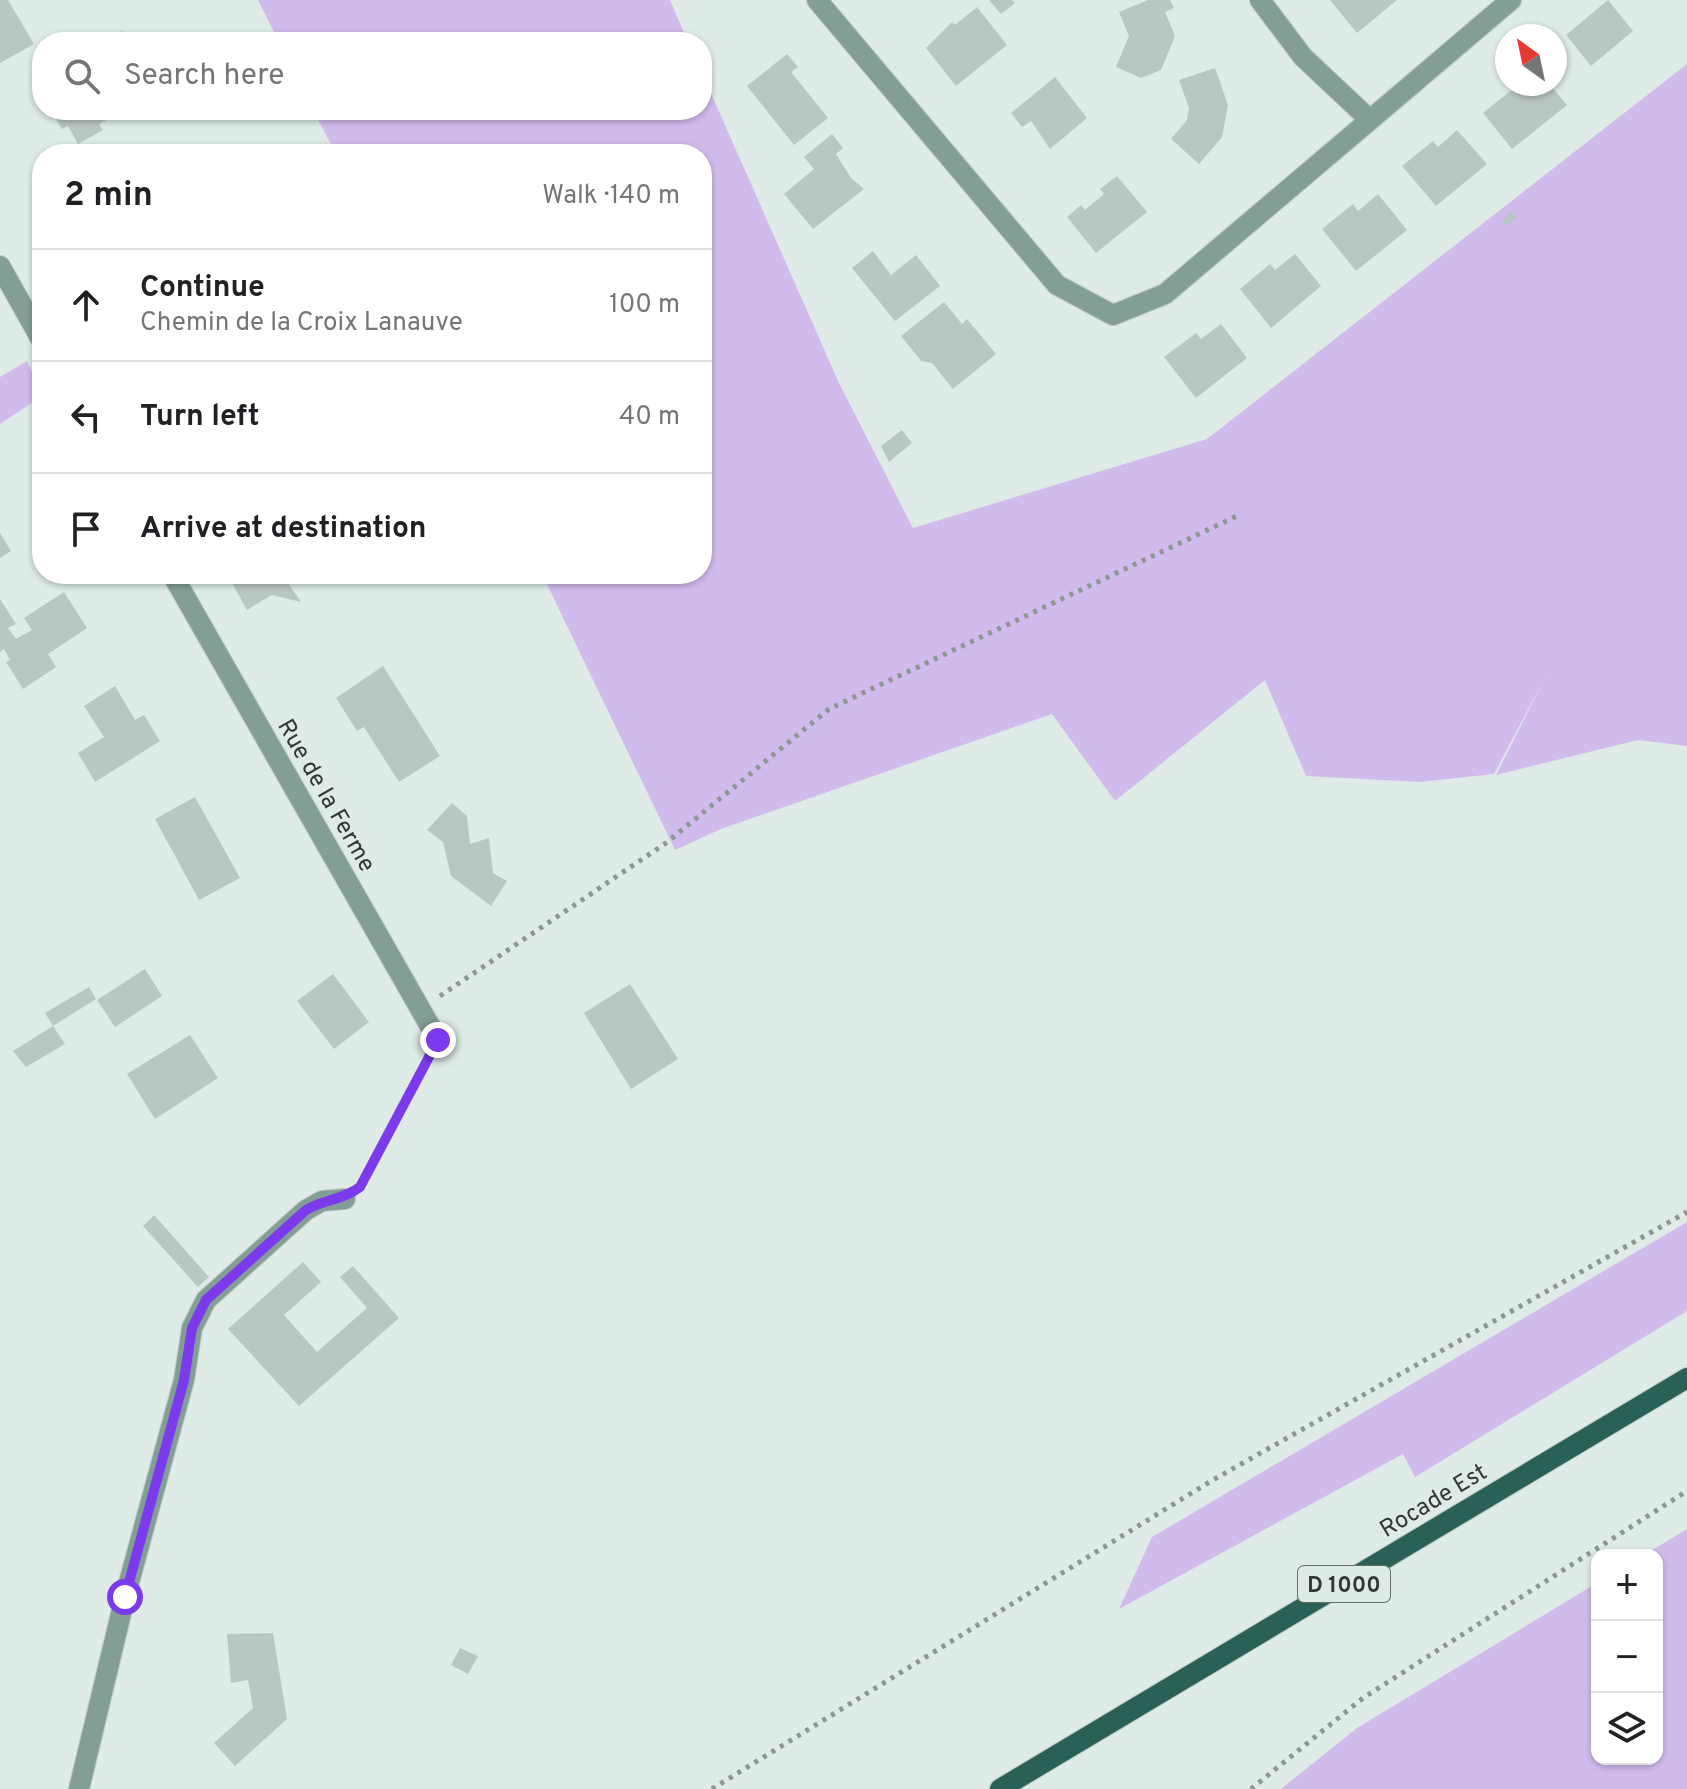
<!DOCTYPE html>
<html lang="en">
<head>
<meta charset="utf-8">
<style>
	body { margin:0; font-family:Overpass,sans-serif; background:#f2f2f2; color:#202124 }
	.controls { position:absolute; right:24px; bottom:24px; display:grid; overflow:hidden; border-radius:16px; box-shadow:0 2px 6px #0004 }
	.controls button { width:72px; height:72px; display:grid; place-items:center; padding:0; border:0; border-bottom:2px solid #e0e0e0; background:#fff; color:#202124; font:40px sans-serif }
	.compass { position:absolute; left:1495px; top:24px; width:72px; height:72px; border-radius:50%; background:#fff; box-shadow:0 2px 6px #0004; rotate:327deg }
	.stop { position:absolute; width:24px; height:24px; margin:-18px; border:6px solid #7c3aed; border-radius:50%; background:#fff }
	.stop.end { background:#7c3aed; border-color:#fff; box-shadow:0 2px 8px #0008 }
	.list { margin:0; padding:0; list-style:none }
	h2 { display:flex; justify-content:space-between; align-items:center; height:104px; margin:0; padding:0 32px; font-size:34px }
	h2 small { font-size:26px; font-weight:400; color:#757577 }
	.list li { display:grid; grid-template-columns:52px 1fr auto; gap:24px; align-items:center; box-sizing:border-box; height:112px; padding:0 32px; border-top:2px solid #e0e0e0 }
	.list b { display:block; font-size:30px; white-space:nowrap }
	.list p { margin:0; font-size:26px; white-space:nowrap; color:#757577 }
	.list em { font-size:26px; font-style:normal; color:#757577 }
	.icon { flex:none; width:44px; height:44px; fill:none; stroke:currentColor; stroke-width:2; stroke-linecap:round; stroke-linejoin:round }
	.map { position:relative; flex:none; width:1687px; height:1789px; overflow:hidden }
	.search { position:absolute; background:#fff; box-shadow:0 2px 6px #0004; left:32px; top:32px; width:680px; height:88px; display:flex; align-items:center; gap:20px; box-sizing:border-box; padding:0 28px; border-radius:32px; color:#757577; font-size:30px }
	.panel { position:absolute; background:#fff; box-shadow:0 2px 6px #0004; left:32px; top:144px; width:680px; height:440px; border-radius:32px }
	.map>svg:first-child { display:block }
	.green { fill:#d1bbec }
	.building { fill:#bac6c3 }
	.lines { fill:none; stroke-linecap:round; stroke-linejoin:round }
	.minor-casing { stroke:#bcc7c3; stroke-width:22 }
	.primary-casing { stroke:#bcc7c3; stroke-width:22 }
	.path { stroke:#8d9693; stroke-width:5; stroke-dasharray:4 6; stroke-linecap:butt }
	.minor { stroke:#839e97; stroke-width:20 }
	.primary { stroke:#2a6156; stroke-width:20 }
	.route { stroke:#7c3aed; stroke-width:10 }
	.labels { text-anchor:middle; stroke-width:7; stroke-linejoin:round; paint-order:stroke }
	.shield { fill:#deebe7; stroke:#666d6a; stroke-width:2 }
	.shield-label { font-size:22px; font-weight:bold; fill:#323735 }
	.street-label { font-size:24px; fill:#323735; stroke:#deebe7 }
</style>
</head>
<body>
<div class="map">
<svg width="1687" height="1789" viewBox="0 0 1687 1789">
	<rect width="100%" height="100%" fill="#deebe7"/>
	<path class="green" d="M258 0H670L688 42H279Z
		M1687 64V746L1638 740 1496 775 1547 674 1494 774 1420 782 1306 776 1265 680 1115 801 1052 714 721 829 675 850 542 574H702V154H336L313 110H702V73L839 383 913 528 1207 439Z
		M27 361 42 396 0 424V377Z
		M1687 1222V1311L1415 1477 1403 1454 1119 1609 1152 1537Z
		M1687 1529V1789H1281L1357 1728 1597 1583V1759H1657V1555H1644Z"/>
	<path class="building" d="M0 0H8L34 44 0 63Z
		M989 0H1012L1015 3 1001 14Z
		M1148 0H1170L1174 8 1165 12 1175 36 1161 70 1141 78 1116 67 1129 36 1119 12Z
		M1330 0H1397L1357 33Z
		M1608 0 1633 31 1591 66 1566 35Z
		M977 7 1007 45 956 86 926 48 952 22 955 25Z
		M121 31 128 42H103Z
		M787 54 798 67 791 72 828 118 794 145 747 86Z
		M1555 66 1563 76 1555 83Z
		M1215 68 1228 105 1222 137 1199 164 1171 139 1187 120 1189 108 1179 80Z
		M1055 77 1087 118 1050 149 1031 121 1022 127 1011 113Z
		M1519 84H1554L1551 86 1567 105 1512 149 1483 113Z
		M51 110H125L99 124 103 130 78 144 68 126 62 129Z
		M1457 130 1487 164 1436 206 1402 166 1433 141 1438 147Z
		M832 134 843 148 836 154 851 178 864 189 813 229 784 194 814 169 804 157Z
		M1117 176 1147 212 1096 253 1067 217 1081 205 1085 210 1104 194 1100 189Z
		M1378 194 1407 230 1356 271 1322 229 1353 204 1358 211Z
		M1511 212 1517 217 1508 226 1502 221Z
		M873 251 891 275 916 255 940 286 895 321 852 268Z
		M1295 254 1321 286 1271 328 1240 289 1270 264 1275 270Z
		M944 302 962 324 967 319 996 354 953 389 932 363 921 361 901 336Z
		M1221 324 1247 358 1196 398 1164 357 1196 333 1201 339Z
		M902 430 912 443 889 462 881 446Z
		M0 533 11 551 0 558Z
		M227 574H276L281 580 284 577 301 602 272 595 247 610Z
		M64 592 87 628 48 654 56 667 23 689 6 662 10 660 4 649 0 652V599L16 624 8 628 16 639 32 630 24 618Z
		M383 666 440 756 399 782 364 727 357 731 336 698Z
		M115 686 135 720 144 715 160 741 95 782 78 753 104 737 84 706Z
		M195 797 240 878 199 900 155 819Z
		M452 803 467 816 470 844 489 838 493 873 507 881 491 906 451 876 443 842 427 830Z
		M145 969 162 996 115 1027 97 1000Z
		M333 974 369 1022 334 1049 297 1001Z
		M630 984 678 1059 631 1089 584 1013Z
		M89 987 96 999 53 1026 45 1013Z
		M53 1026 65 1044 26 1067 13 1051Z
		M190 1035 218 1078 155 1119 127 1074Z
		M154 1215 209 1277 198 1287 143 1226Z
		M303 1262 321 1282 284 1315 317 1352 367 1308 340 1277 353 1266 399 1318 299 1406 228 1329Z
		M273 1633 287 1719 235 1766 214 1743 253 1708 248 1680 231 1683 227 1634Z
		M460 1648 478 1656 468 1674 451 1665Z"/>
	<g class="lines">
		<g class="minor-casing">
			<path id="minor" d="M817 0 1057 285 1113 315 1165 294 1370 120
				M1260 0 1303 57 1370 120 1511 0
				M0 266 42 341
				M172 574 438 1040
				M79 1789 125 1597 184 1380 192 1328 206 1300 306 1210 322 1201 345 1199"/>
		</g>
		<g class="primary-casing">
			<path id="primary" d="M1000 1789 1687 1378"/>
		</g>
		<path class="path" d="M440 996 666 843 829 709 1237 516
			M363 1182 428 1060
			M712 1789 1211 1481 1687 1212
			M1251 1789 1363 1698 1687 1491"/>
		<use href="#minor" class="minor"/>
		<use href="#primary" class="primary"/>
	</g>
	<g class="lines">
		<path class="route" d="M125 1597 184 1380 192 1328 206 1300 306 1210C325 1199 343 1200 360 1187L438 1040"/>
	</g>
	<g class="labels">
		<rect class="shield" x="1298" y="1566" width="92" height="36" rx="6"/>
		<g class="shield-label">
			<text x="1344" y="1592">D 1000</text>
		</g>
		<g class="street-label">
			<text transform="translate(327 795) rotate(60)" y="8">Rue de la Ferme</text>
			<text transform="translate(1433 1500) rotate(-31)" y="8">Rocade Est</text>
		</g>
	</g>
</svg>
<div class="controls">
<button>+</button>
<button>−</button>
<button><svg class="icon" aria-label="layers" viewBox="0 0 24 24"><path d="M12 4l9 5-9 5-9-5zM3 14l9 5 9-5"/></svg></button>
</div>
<svg class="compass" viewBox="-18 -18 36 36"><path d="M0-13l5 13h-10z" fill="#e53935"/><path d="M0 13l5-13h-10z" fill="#757577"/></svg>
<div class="stop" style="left:125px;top:1597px"></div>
<div class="stop end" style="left:438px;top:1040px"></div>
<div class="search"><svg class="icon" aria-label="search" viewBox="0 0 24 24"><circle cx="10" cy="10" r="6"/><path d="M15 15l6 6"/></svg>Search here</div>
<section class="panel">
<h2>2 min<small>Walk · 140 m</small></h2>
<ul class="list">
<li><svg class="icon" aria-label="ahead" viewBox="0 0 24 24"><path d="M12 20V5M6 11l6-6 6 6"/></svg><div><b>Continue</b><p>Chemin de la Croix Lanauve</p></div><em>100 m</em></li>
<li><svg class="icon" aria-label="left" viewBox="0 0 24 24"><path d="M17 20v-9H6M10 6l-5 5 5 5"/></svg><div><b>Turn left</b></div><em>40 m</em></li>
<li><svg class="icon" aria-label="arrive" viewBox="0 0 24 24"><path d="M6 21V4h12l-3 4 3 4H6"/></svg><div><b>Arrive at destination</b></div></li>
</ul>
</section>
</div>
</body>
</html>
